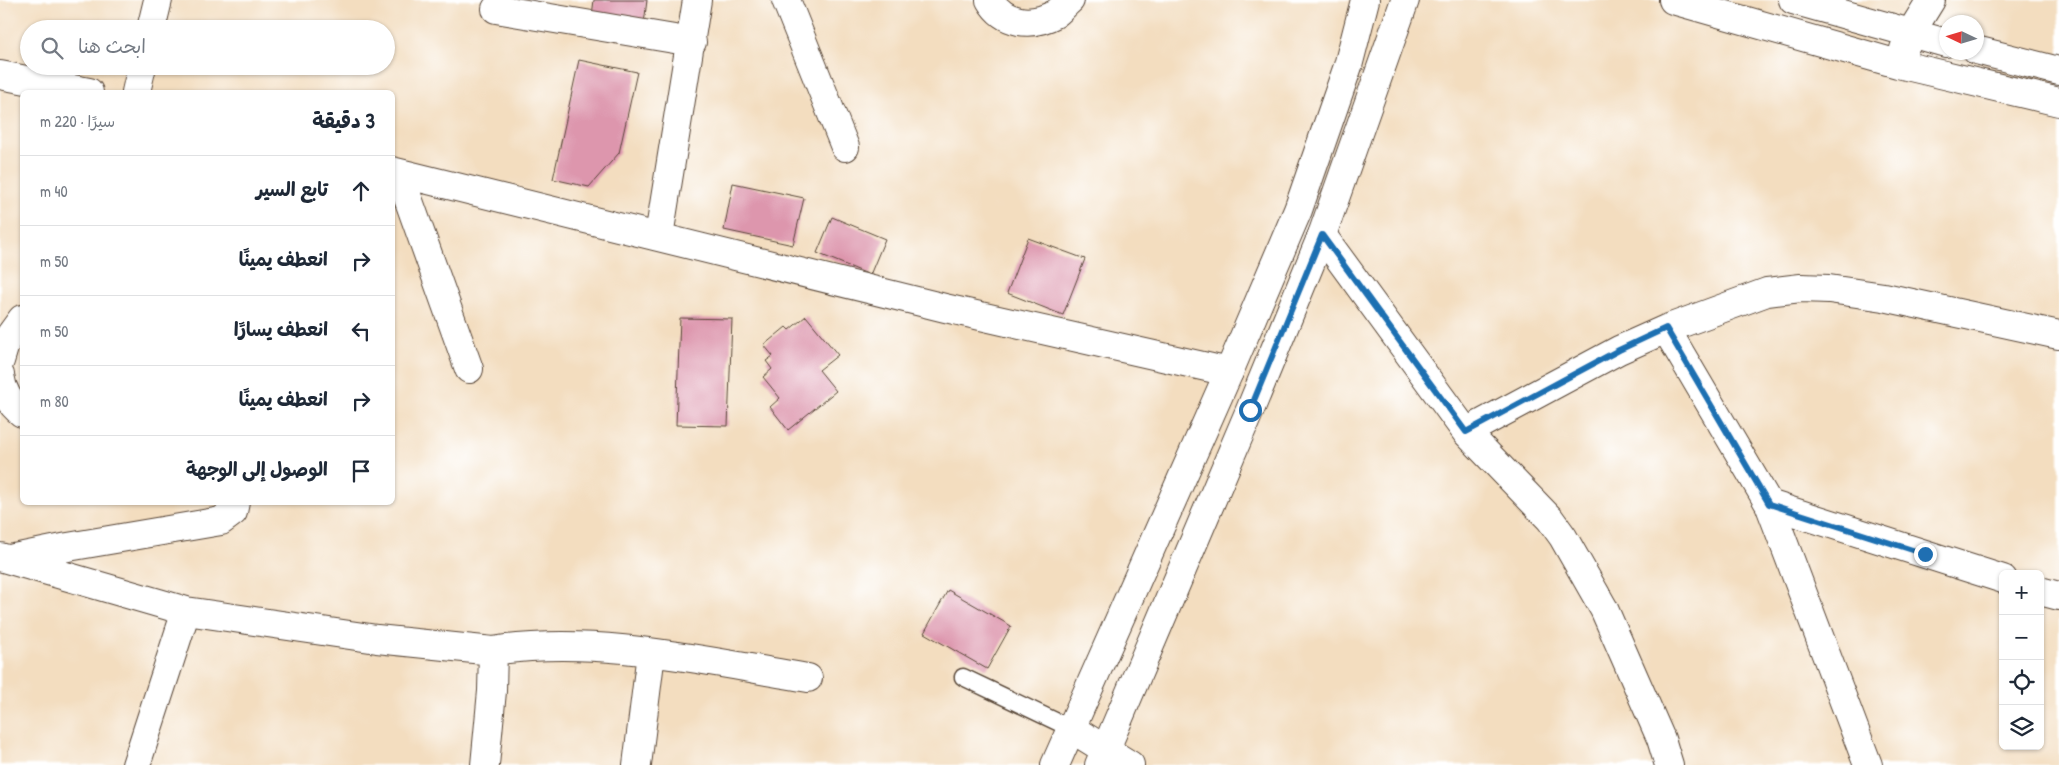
<!DOCTYPE html>
<html lang="ar">
<head>
<meta charset="utf-8">
<style>
	body { margin:0; font-family:"Patrick Hand","Playpen Sans Arabic",sans-serif; background:#f6f6f7; color:#1f2937; direction:rtl }
	.controls { position:absolute; right:15px; bottom:15px; display:grid; overflow:hidden; border-radius:8px; box-shadow:0 1px 4px #0004 }
	.controls button { width:45px; height:45px; display:grid; place-items:center; padding:0; border:0; border-bottom:1px solid #e0e1e3; background:#fff; color:#1f2937; font:25px sans-serif }
	.compass { position:absolute; left:1939px; top:15px; width:45px; height:45px; border-radius:50%; background:#fff; box-shadow:0 1px 4px #0004; rotate:274deg }
	.stop { position:absolute; width:15px; height:15px; margin:-11px; border:4px solid #1f6fb2; border-radius:50%; background:#fff }
	.stop.end { background:#1f6fb2; border-color:#fff; box-shadow:0 1px 5px #0008 }
	.list { margin:0; padding:0; list-style:none }
	h2 { display:flex; justify-content:space-between; align-items:center; height:65px; margin:0; padding:0 20px; font-size:21px }
	h2 small { font-size:16px; font-weight:400; color:#747a83 }
	.list li { display:grid; grid-template-columns:32px 1fr auto; gap:15px; align-items:center; box-sizing:border-box; height:70px; padding:0 20px; border-top:1px solid #e0e1e3 }
	.list b { display:block; font-size:19px; white-space:nowrap }
	.list em { font-size:16px; font-style:normal; color:#747a83 }
	.icon { flex:none; width:28px; height:28px; fill:none; stroke:currentColor; stroke-width:2; stroke-linecap:round; stroke-linejoin:round }
	.map { position:relative; flex:none; width:2059px; height:765px; overflow:hidden; direction:ltr }
	.search { position:absolute; background:#fff; box-shadow:0 1px 4px #0004; left:20px; top:20px; width:375px; height:55px; display:flex; align-items:center; gap:12px; box-sizing:border-box; padding:0 18px; border-radius:28px; color:#747a83; font-size:19px }
	.panel { position:absolute; background:#fff; box-shadow:0 1px 4px #0004; left:20px; top:90px; width:375px; height:415px; border-radius:8px; direction:rtl }
	.map>svg:first-child { display:block }
	.building { fill:#dd96ad }
	.lines { fill:none; stroke-linecap:round; stroke-linejoin:round }
	.service-casing { stroke:#574536; stroke-width:19 }
	.minor-casing { stroke:#574536; stroke-width:30 }
	.tertiary-casing { stroke:#574536; stroke-width:30 }
	.service { stroke:#fff; stroke-width:16 }
	.minor { stroke:#fff; stroke-width:28 }
	.tertiary { stroke:#fff; stroke-width:28 }
	.route { stroke:#1f6fb2; stroke-width:6 }
</style>
</head>
<body>
<div class="map">
<svg width="2059" height="765" viewBox="0 0 2059 765">
	<rect width="100%" height="100%" fill="#fff"/>
	<filter id="ink" filterUnits="userSpaceOnUse"><feTurbulence type="fractalNoise" baseFrequency=".02" numOctaves="2"/><feDisplacementMap in="SourceGraphic" scale="10" xChannelSelector="R" yChannelSelector="G"/><feConvolveMatrix kernelMatrix="1 2 1 2 8 2 1 2 1" color-interpolation-filters="sRGB"/></filter>
	<filter id="wash" filterUnits="userSpaceOnUse"><feTurbulence type="fractalNoise" baseFrequency=".0096" numOctaves="4" result="noise"/><feDisplacementMap in="SourceGraphic" scale="20" xChannelSelector="R" yChannelSelector="G"/><feGaussianBlur stdDeviation="1.12" result="paint"/><feColorMatrix in="noise" values="0 0 0 0 0 0 0 0 0 0 0 0 0 0 0 0 0 1.4 0 .05"/><feComposite in="paint" operator="in"/></filter>
	<g filter="url(#wash)">
		<rect width="100%" height="100%" fill="#f3ddbf"/>
		<g id="blocks">
			<path class="building" d="M594 0H647L644 24 592 16Z
				M579 60 637 72 619 153 589 187 553 179Z
				M733 183 804 198 793 245 724 230Z
				M832 217 885 239 870 275 817 253Z
				M1028 238 1085 259 1063 315 1007 293Z
				M806 316 838 355 819 370 836 391 788 430 770 407 780 398 763 377 772 369 766 361 773 356 764 345 786 327 789 330Z
				M680 318 732 319 728 426 676 425Z
				M948 590 1011 626 987 669 924 633Z"/>
		</g>
	</g>
	<g filter="url(#ink)">
		<use href="#blocks" fill-opacity="0" stroke="#574536" stroke-width="1"/>
		<g class="lines">
			<g class="service-casing">
				<path id="service" d="M963 677 1072 729"/>
			</g>
			<g class="minor-casing">
				<path id="minor" d="M786 0 845 147
					M990 0C1004 24 1031 27 1055 14 1060 11 1065 4 1070 0
					M1673 0 1898 64 2059 102
					M1793 0 1946 43
					M496 9 692 42
					M151 29 158 0
					M1904 49 1910 34 1931 0
					M1976 50 2059 71
					M0 75 89 92
					M136 92 142 66
					M392 171 945 308 1229 372
					M399 173 469 369
					M1322 235 1466 432 1550 519 1563 537 1604 609 1661 739 1669 765
					M659 236 697 0
					M1666 329 1769 504 1868 765
					M0 361 6 341 22 319
					M0 375C2 390 10 404 22 413
					M1466 432 1619 350 1666 329 1767 292 1801 288 1829 289 1884 297 2059 335
					M1769 504 2003 579
					M0 557 186 611 377 639 493 651
					M14 558 68 547 221 521 233 512 235 502
					M2040 591 2059 596
					M1072 729 1130 765
					M136 765 186 611
					M485 765 492 691 493 651C598 635 704 661 808 678
					M637 765 651 653"/>
			</g>
			<g class="tertiary-casing">
				<path id="tertiary" d="M1055 765 1229 372 1298 210 1348 66 1365 0
					M1099 765 1250 410 1322 235 1405 0"/>
			</g>
			<use href="#service" class="service"/>
			<use href="#minor" class="minor"/>
			<use href="#tertiary" class="tertiary"/>
		</g>
	</g>
	<g class="lines" filter="url(#ink)">
		<path class="route" d="M1250 410 1322 235 1466 432 1619 350 1666 328 1769 504 1925 554"/>
	</g>
</svg>
<div class="controls">
<button>+</button>
<button>−</button>
<button><svg class="icon" aria-label="locate" viewBox="0 0 24 24"><circle cx="12" cy="12" r="6"/><path d="M12 2v4M12 18v4M2 12h4M18 12h4"/></svg></button>
<button><svg class="icon" aria-label="layers" viewBox="0 0 24 24"><path d="M12 4l9 5-9 5-9-5zM3 14l9 5 9-5"/></svg></button>
</div>
<svg class="compass" viewBox="-18 -18 36 36"><path d="M0-13l5 13h-10z" fill="#e53935"/><path d="M0 13l5-13h-10z" fill="#747a83"/></svg>
<div class="stop" style="left:1250px;top:410px"></div>
<div class="stop end" style="left:1925px;top:554px"></div>
<div class="search"><svg class="icon" aria-label="search" viewBox="0 0 24 24"><circle cx="10" cy="10" r="6"/><path d="M15 15l6 6"/></svg>ابحث هنا</div>
<section class="panel">
<h2>3 دقيقة<small>سيرًا · 220 m</small></h2>
<ul class="list">
<li><svg class="icon" aria-label="ahead" viewBox="0 0 24 24"><path d="M12 20V5M6 11l6-6 6 6"/></svg><div><b>تابع السير</b></div><em>40 m</em></li>
<li><svg class="icon" aria-label="right" viewBox="0 0 24 24"><path d="M7 20v-9h11M14 6l5 5-5 5"/></svg><div><b>انعطف يمينًا</b></div><em>50 m</em></li>
<li><svg class="icon" aria-label="left" viewBox="0 0 24 24"><path d="M17 20v-9H6M10 6l-5 5 5 5"/></svg><div><b>انعطف يسارًا</b></div><em>50 m</em></li>
<li><svg class="icon" aria-label="right" viewBox="0 0 24 24"><path d="M7 20v-9h11M14 6l5 5-5 5"/></svg><div><b>انعطف يمينًا</b></div><em>80 m</em></li>
<li><svg class="icon" aria-label="arrive" viewBox="0 0 24 24"><path d="M6 21V4h12l-3 4 3 4H6"/></svg><div><b>الوصول إلى الوجهة</b></div></li>
</ul>
</section>
</div>
</body>
</html>
